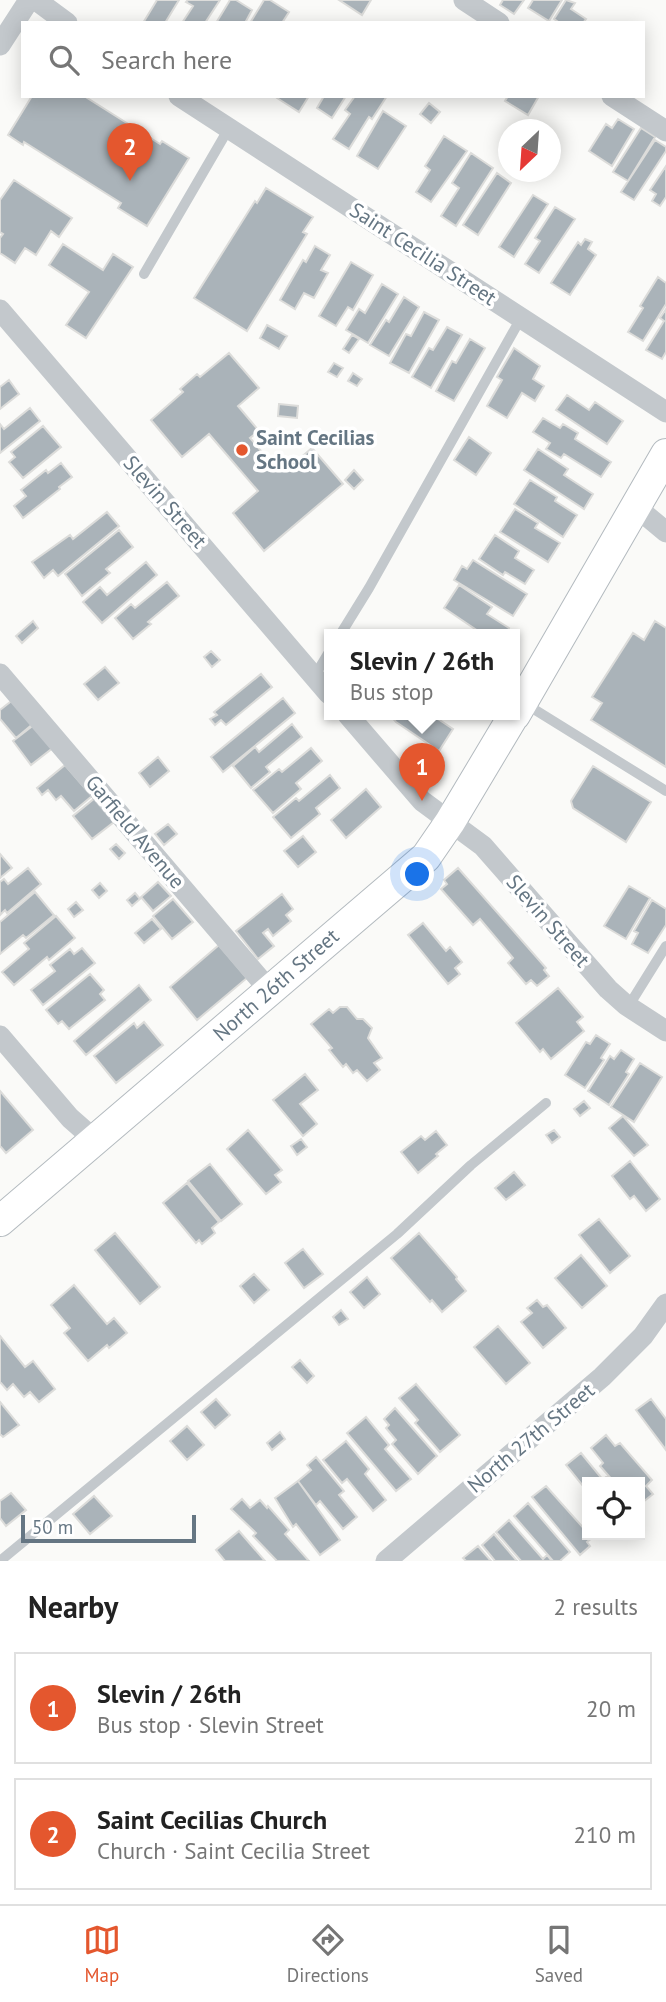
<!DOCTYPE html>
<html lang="en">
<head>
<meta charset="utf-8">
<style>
	body { margin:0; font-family:"PT Sans",sans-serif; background:#f2f2f2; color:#222 }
	.controls { position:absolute; right:21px; bottom:21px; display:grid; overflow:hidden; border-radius:0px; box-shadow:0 4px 18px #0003 }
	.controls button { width:63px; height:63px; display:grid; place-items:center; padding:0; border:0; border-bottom:2px solid #e0e0e0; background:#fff; color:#222; font:35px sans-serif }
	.compass { position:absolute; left:498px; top:119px; width:63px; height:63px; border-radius:50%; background:#fff; box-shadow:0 4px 18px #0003; rotate:205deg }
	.scale { position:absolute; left:21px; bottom:18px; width:175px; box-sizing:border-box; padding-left:7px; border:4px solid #657683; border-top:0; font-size:19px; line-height:24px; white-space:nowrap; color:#657683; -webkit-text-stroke:5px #fff; paint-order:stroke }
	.you { position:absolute; left:418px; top:875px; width:24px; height:24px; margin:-18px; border:5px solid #fff; border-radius:50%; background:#1a73e8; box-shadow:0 0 0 10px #1a73e833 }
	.badge { display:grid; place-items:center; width:46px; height:46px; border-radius:50%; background:#e4572e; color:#fff; font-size:23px; font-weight:700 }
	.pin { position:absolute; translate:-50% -58px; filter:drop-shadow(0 2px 4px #0008) }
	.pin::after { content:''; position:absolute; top:37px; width:24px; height:21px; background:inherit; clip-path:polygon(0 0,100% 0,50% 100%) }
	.popup { position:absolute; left:324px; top:629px; width:196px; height:91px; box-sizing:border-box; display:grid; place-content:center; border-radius:0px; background:#fff; filter:drop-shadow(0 2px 5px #0005); font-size:23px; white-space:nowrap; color:#767676 }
	.popup b { font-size:26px; color:#222 }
	.popup::after { content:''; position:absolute; left:50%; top:100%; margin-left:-14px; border:14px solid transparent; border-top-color:#fff }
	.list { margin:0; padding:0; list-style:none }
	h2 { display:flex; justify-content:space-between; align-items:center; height:91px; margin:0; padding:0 28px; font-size:30px }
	h2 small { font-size:23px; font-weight:400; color:#767676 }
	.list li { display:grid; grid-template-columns:46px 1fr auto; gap:21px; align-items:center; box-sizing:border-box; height:112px; margin:0 14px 14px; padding:0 14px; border:2px solid #e0e0e0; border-radius:0px }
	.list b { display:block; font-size:26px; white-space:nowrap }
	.list p { margin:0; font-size:23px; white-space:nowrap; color:#767676 }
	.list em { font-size:23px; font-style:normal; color:#767676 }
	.icon { flex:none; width:38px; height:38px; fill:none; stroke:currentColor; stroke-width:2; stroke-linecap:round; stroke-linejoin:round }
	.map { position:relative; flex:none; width:666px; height:1561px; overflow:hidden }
	.search { position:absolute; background:#fff; box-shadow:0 4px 18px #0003; left:21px; right:21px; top:21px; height:77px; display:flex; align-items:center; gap:18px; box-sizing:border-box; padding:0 24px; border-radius:0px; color:#767676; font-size:26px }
	.sheet { height:343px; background:#fff }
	nav { display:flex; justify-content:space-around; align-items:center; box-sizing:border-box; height:98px; border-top:2px solid #e0e0e0; background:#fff; font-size:19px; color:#767676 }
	nav a { display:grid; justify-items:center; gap:4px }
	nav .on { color:#e4572e }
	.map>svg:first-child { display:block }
	.building { fill:#aab3b9; stroke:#dcdcda; stroke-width:2 }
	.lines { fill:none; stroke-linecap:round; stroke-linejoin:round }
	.secondary-casing { stroke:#b3babf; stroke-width:32 }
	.lane { stroke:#c3c8cc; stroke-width:10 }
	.street { stroke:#c3c8cc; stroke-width:21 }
	.secondary { stroke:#fff; stroke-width:30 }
	.poi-dot { fill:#e4572e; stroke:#fff; stroke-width:2.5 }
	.labels { text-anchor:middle; stroke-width:7; stroke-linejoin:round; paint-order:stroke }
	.street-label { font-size:21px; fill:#657683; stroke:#fff }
	.poi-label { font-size:21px; font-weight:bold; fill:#657683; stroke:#fff; text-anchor:start }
</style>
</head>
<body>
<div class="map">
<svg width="666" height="1561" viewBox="0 0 666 1561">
	<rect width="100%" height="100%" fill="#fafaf8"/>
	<path class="building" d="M157 0H179L165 23H143Z
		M188 0H220L205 23H182L193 6 186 2Z
		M230 0H236L252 10 245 23H216Z
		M264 0H270L289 12 282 23H250Z
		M339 0H371L362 15Z
		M503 0H524L514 14 500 5Z
		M533 0H562L549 21 528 8Z
		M566 0 575 3 571 9 586 19 583 23H556L557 21 554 19Z
		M32 96H84L160 144 162 141 189 158 147 226 118 208 121 203 24 142 23 145 8 135Z
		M278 96H309L299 112 277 98Z
		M324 96H346L332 118 317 108Z
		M355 96H387L372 119 369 117 349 149 333 139 350 114 345 110Z
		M508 96H539L528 115 505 101Z
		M429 103 440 112 431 123 420 114Z
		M383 111 406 126 378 169 357 156Z
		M618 119 634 129 612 166 589 151 606 124 612 128Z
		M641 128 655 137 628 181 613 172Z
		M444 136 467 151 431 202 416 192 430 170 425 166Z
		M655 140 666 147V151L634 200 621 192Z
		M471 153 493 168 456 226 441 216 459 188 452 183Z
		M666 166V197L660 206 652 201 656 194 650 190Z
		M497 173 511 183 478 235 463 225Z
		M14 180 72 218 59 237 51 231 36 255 25 248 15 263 0 253V238L3 234 0 232V200Z
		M266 188 313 217 303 232 307 234 247 331 194 298 255 201 257 203Z
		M533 195 548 204 514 257 499 247Z
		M555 207 575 219 539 273 525 264 540 241 535 238Z
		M585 239 592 242 588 249 596 255 570 295 551 283 578 242 581 245Z
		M63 244 103 270 113 254 133 267 86 338 66 325 89 292 49 265Z
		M315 246 330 255 321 270 328 273 314 298 304 293 295 309 280 300 303 260 306 262Z
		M351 262 373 275 353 310 348 307 336 326 319 316Z
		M658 277 666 283V304L643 341 628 332 643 308 640 306Z
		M382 284 398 294 368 343 346 330 359 309 365 313Z
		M404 297 419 307 389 356 370 345 386 320 389 322Z
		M666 309V352L662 359 646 350 664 321 660 318Z
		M424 312 439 320 409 373 390 363 406 334 411 336Z
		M267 325 287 336 279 349 260 338Z
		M447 327 462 335 431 388 412 377 429 348 433 350Z
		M352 335 359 339 349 353 343 349Z
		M470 339 485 348 454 401 436 391 452 361 456 363Z
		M514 348 540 366 533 379 544 386 535 401 522 393 507 418 487 406 502 380 497 377Z
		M229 353 259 388 238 406 259 431 250 438 262 452 259 456 267 466 276 458 286 460 291 466 312 448 343 484 264 551 233 513 258 491 209 434 182 457 151 420 183 392 180 389 197 374 200 377Z
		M334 363 343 368 337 377 328 372Z
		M353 373 362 379 357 386 348 381Z
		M9 380 19 394 0 409V387Z
		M567 395 589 410 595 402 623 421 607 444 556 410Z
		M279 404 298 406 297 418 278 416Z
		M30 408 40 421 0 453V424L4 429Z
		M543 418 560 428 563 424 578 433 575 439 611 462 601 477 564 454 561 458 546 449 550 443 533 432Z
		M43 426 61 447 23 478 9 462 15 457 11 452Z
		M469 437 491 453 476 475 454 460Z
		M538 449 568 469 564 475 593 494 584 509 524 470Z
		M61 463 72 477 59 487 60 489 23 518 14 506 26 496 21 490 46 470 48 473Z
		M354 470 363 480 354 489 345 480Z
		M530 480 557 497 555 501 577 515 563 537 514 504Z
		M515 509 538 523 535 528 560 543 548 562 500 532Z
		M107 512 119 526 58 576 53 570 44 578 32 562 70 535 73 539Z
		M119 530 133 547 106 569 110 573 82 596 65 574Z
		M495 535 519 551 515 558 534 570 525 584 505 572 503 575 479 559Z
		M473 560 527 594 513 616 454 580 462 566 467 569Z
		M146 562 157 575 102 623 83 602 100 587 107 595Z
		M167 582 179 596 148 622 151 624 133 639 115 618 131 604 135 608Z
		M459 585 492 607 487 614 509 628 505 635H484L444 608Z
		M33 621 38 628 22 643 16 636Z
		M655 621 666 628V767L591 720 602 703 592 697 633 633 644 640Z
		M211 651 220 660 212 667 204 657Z
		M105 667 119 683 98 700 84 684Z
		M261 674 272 687 226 725 221 720 215 725 210 719 217 715 214 712Z
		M283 698 295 713 223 772 211 757Z
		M14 699 34 723 16 738 0 719V710Z
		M390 715H432L453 729 439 751 396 722Z
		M35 724 54 747 31 765 13 741Z
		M292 724 302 737 266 767 270 772 251 788 233 766 255 747 259 752Z
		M311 748 322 761 296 783 301 789 273 813 253 790 279 769 282 772Z
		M158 757 169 771 150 787 139 773Z
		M65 765 92 796 74 811 61 796 56 800 48 790 42 795 37 788Z
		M593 766 651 802 626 842 573 808 571 801Z
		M330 775 340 788 316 808 320 814 291 838 273 817 296 798 299 801Z
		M366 789 381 807 346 838 331 820Z
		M95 798 114 822 92 839 73 816Z
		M168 824 177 834 164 845 155 834Z
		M303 836 316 852 298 867 284 851Z
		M116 844 125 853 119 859 110 849Z
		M0 854 12 868 0 878Z
		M28 868 41 884 7 913 5 910 0 915V882L4 879 8 884Z
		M458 868 546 968 544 970 549 976 537 986 531 980 526 984 508 963 513 958 480 919 473 925 441 889 447 884 444 880Z
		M158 882 171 896 153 911 141 897Z
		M100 883 107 891 99 898 92 890Z
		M629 886 650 898 626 939 604 926Z
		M35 892 54 915 26 938 23 935 0 954V922Z
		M135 893 140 899 132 906 127 900Z
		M282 894 293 909 286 915 291 921 273 936 268 929 263 933 274 946 258 959 236 931Z
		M173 899 193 922 172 939 153 916Z
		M652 900 666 909V925L648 953 632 944 638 933 634 931Z
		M76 902 83 910 74 917 68 909Z
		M56 916 75 938 49 960 47 957 14 985 2 972 29 949 24 943Z
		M152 919 161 929 144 943 135 933Z
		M423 923 446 951 450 947 462 962 455 968 460 974 448 984 408 935Z
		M219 945 247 978 197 1020 170 987Z
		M82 948 95 963 43 1005 31 990 55 971 50 965 70 949 74 954Z
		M90 974 104 990 100 994 105 1000 69 1029 62 1021 58 1024 46 1010Z
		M139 985 151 1000 86 1055 74 1041Z
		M558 988 583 1017 577 1022 584 1031 551 1059 543 1049 540 1052 516 1023Z
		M340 1007H347L357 1019H363L372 1028 368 1038 382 1058 374 1063 380 1070 367 1081 357 1070 353 1073 346 1064 343 1067 329 1050 332 1048 311 1024 329 1009 333 1013Z
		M144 1022 163 1045 116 1083 94 1056 134 1023 137 1028Z
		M596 1035 610 1044 601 1058 604 1060 585 1088 565 1075 586 1042 590 1044Z
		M621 1050 634 1059 626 1072 629 1074 609 1105 588 1091 610 1056 614 1059Z
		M640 1063 662 1077 634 1122 611 1107Z
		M305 1074 318 1090 300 1104 317 1124 303 1136 273 1100Z
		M0 1091 33 1130 6 1153 0 1146Z
		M584 1101 590 1108 580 1116 574 1109Z
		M623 1116 648 1145 634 1156 609 1128Z
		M248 1130 282 1170 275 1175 281 1182 266 1194 227 1149Z
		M554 1130 560 1137 552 1143 546 1135Z
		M436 1131 447 1145 436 1154 438 1156 418 1173 401 1152 421 1136 425 1140Z
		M301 1139 307 1147 297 1155 291 1146Z
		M630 1161 660 1199 646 1211 634 1196 630 1199 612 1176Z
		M210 1164 242 1204 221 1221 188 1181Z
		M514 1172 525 1185 506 1200 495 1188Z
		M187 1183 219 1222 212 1228 215 1233 202 1244 199 1240 196 1243 163 1203Z
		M599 1219 630 1256 610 1273 579 1235Z
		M115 1233 160 1287 140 1304 95 1250Z
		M419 1233 457 1277 456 1279 466 1291 442 1312 432 1300 430 1302 391 1258Z
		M303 1249 323 1274 304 1288 285 1263Z
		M581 1255 607 1286 582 1308 555 1278Z
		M254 1274 269 1290 254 1303 240 1286Z
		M367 1277 380 1294 364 1308 350 1292Z
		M74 1285 107 1324 114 1318 127 1333 109 1348 107 1345 88 1361 64 1333 70 1328 51 1305Z
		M537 1300 543 1307 547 1305 566 1328 543 1348 521 1322 532 1313 527 1308Z
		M341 1310 348 1319 339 1325 333 1317Z
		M498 1326 530 1363 506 1384 474 1347Z
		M0 1336 25 1367 33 1361 55 1389 39 1402 30 1392 24 1397 13 1384 7 1390 0 1382Z
		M300 1360 314 1376 307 1383 292 1367Z
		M416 1384 460 1435 440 1452 415 1423 418 1420 399 1398Z
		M216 1399 230 1415 215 1428 201 1412Z
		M651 1399 666 1419V1450L636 1410Z
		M0 1402 19 1425 3 1437 0 1434Z
		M395 1408 437 1456 418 1474 392 1444 396 1440 386 1428 389 1425 384 1419Z
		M366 1417 389 1445 385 1449 411 1479 396 1491 347 1433Z
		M187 1426 204 1445 187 1460 170 1441Z
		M280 1432 285 1439 272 1450 267 1443Z
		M606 1435 615 1446 620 1443 652 1480 646 1486 653 1494 643 1502 640 1499V1482H614L600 1466 603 1463 591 1448Z
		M346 1441 369 1469 365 1474 386 1500 373 1511 347 1479 342 1483 323 1460Z
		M581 1453 603 1480 607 1476 612 1482H587V1491L566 1465Z
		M316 1457 344 1491 339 1495 357 1517 343 1529 320 1501 316 1505 298 1481 311 1470 307 1465Z
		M298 1481 340 1540 320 1555 296 1524 293 1527 275 1498Z
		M546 1486 587 1532V1535L592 1538 587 1542 590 1546 580 1555 532 1497Z
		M11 1493 26 1510 6 1526 0 1518V1501Z
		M94 1496 112 1516 90 1534 73 1514Z
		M242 1499 250 1508 260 1500 267 1508 268 1506 289 1530 285 1534 309 1561H277L253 1536 256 1533 231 1509Z
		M528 1503 570 1552 560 1561H553L514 1516Z
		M509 1520 543 1559 547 1555 552 1561H521L496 1532Z
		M239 1531 265 1561H225L216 1550Z
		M494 1534 517 1561H495L482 1545Z
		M478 1546 491 1561H466L463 1558Z"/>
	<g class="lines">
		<g class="secondary-casing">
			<path id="secondary" d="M515 715 666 454
				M0 1221 426 857 450 822 514 715"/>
		</g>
		<path class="lane" d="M144 274 229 128
			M340 635 369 588 521 318
			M314 677 329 652
			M524 703 666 791
			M628 1007 666 946
			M0 1561 397 1234 471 1165 546 1103"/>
		<path class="street" d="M36 0 67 23
			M464 0 499 23
			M0 45 29 0
			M179 96 666 412
			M612 96 666 131
			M0 310 329 694
			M636 507 666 532
			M0 674 270 991
			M348 715 422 801 483 846 608 989 626 1005 666 1031
			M0 1036 70 1118 95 1140
			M386 1561 602 1377 643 1336 666 1304"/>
		<use href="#secondary" class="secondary"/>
	</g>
	<circle class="poi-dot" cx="242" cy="450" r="7"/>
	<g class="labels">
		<g class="street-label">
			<text transform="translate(423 254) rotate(33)" y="7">Saint Cecilia Street</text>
			<text transform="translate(165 502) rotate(49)" y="7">Slevin Street</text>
			<text transform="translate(135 832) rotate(50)" y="7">Garfield Avenue</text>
			<text transform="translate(548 921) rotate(49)" y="7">Slevin Street</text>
			<text transform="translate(276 985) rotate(-41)" y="7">North 26th Street</text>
			<text transform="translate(531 1438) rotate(-40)" y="7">North 27th Street</text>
		</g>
		<g class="poi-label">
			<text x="256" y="445">Saint Cecilias<tspan x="256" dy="24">School</tspan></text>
		</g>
	</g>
</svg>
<div class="controls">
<button><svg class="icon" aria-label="locate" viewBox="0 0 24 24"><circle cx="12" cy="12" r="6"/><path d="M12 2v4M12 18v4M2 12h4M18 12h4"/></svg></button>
</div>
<svg class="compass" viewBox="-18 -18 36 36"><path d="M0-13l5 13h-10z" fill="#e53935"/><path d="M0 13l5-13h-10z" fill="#767676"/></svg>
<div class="scale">50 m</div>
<div class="you"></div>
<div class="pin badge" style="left:422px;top:801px">1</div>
<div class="popup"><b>Slevin / 26th</b>Bus stop</div>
<div class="pin badge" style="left:130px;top:181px">2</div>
<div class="search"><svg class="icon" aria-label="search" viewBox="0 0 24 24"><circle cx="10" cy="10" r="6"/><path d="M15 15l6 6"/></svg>Search here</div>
</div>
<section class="sheet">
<h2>Nearby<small>2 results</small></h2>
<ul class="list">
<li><span class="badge">1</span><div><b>Slevin / 26th</b><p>Bus stop · Slevin Street</p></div><em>20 m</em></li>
<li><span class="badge">2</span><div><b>Saint Cecilias Church</b><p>Church · Saint Cecilia Street</p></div><em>210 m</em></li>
</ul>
</section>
<nav>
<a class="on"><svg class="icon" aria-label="map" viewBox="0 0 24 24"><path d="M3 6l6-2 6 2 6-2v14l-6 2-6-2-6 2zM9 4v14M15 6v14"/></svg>Map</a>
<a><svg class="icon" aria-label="directions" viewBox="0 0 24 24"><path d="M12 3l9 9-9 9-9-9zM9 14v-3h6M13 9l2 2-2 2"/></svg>Directions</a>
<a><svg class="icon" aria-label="saved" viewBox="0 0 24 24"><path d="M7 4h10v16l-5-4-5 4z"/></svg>Saved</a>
</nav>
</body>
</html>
